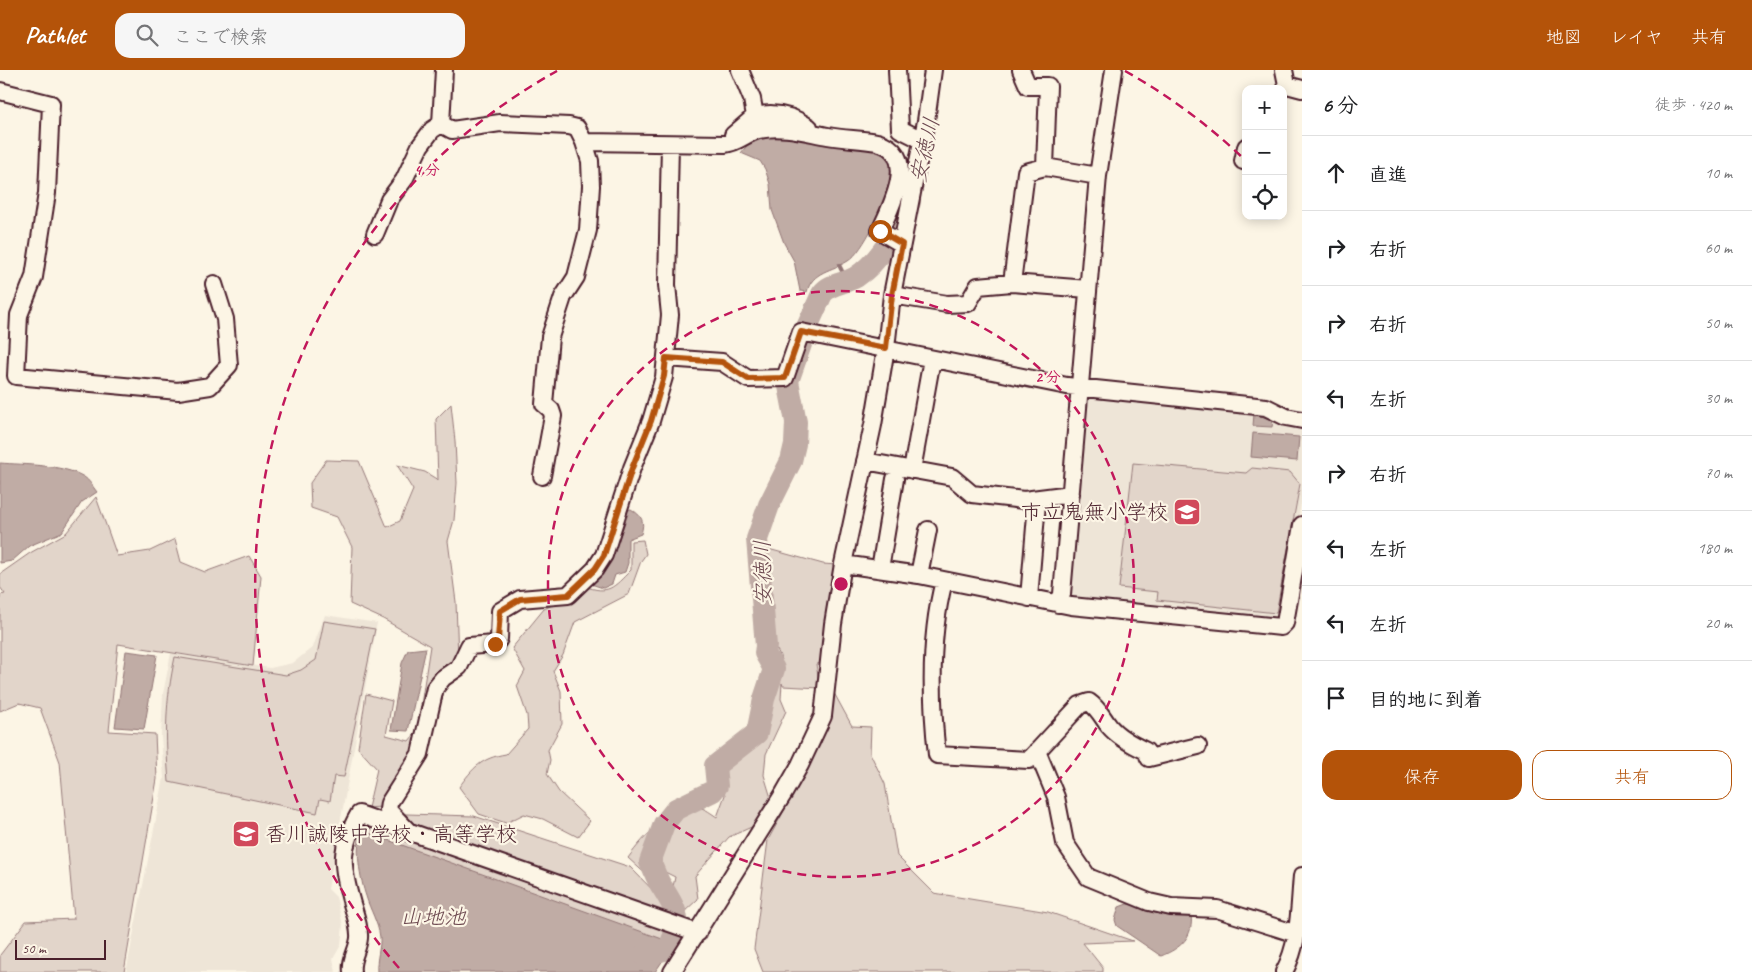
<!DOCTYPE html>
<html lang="ja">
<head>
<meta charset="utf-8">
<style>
	body { margin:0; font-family:Caveat,"Klee One",sans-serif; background:#f6f6f6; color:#202124 }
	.controls { position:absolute; right:15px; top:15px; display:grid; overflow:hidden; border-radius:10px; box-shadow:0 2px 12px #0003 }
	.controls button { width:45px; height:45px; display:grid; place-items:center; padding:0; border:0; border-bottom:1px solid #e0e0e0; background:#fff; color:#202124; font:25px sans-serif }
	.scale { position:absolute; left:15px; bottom:12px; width:91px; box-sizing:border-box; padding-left:5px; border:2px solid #4a1f2b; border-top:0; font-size:14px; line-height:18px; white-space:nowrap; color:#4a1f2b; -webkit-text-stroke:4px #fcf5e5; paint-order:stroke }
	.stop { position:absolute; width:15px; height:15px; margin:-11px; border:4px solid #b45309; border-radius:50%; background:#fff }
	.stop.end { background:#b45309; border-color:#fff; box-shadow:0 1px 5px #0008 }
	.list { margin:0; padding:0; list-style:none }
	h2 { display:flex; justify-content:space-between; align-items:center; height:65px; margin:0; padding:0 20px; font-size:21px }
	h2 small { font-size:16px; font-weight:400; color:#757577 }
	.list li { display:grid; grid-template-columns:32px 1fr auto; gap:15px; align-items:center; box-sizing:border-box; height:75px; padding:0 20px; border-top:1px solid #e0e0e0 }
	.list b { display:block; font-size:19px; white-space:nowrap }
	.list em { font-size:16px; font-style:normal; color:#757577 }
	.actions { display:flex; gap:10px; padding:15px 20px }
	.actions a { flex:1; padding:11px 0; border:1px solid #b45309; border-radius:15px; text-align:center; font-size:18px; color:#b45309 }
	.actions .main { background:#b45309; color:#fff }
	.icon { flex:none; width:28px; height:28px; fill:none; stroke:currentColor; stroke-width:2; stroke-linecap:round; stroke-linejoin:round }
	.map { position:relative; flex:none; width:1302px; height:902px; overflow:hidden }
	header { display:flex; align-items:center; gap:30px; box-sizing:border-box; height:70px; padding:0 25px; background:#b45309; color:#fff }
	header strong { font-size:24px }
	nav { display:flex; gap:28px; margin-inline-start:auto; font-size:18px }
	.search { width:350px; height:45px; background:#f6f6f6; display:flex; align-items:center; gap:12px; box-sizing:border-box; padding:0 18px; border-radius:15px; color:#757577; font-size:19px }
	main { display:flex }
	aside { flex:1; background:#fff }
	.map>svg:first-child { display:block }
	.built { fill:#eee5d7 }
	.green { fill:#e2d5ca; stroke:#967a7a }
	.water { fill:#c0aca5; stroke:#917474 }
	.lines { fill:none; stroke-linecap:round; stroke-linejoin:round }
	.stream { stroke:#917474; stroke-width:4 }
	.river { stroke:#c0aca5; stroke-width:22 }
	.minor-casing { stroke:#4a1f2b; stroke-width:20 }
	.minor { stroke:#fcf5e5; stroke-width:16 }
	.route { stroke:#b45309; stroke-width:6 }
	.ring { fill:none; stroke:#c2185b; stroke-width:2.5; stroke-dasharray:9 6 }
	.labels { text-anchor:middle; stroke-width:4.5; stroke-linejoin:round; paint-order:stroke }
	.poi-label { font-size:21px; fill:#4a1f2b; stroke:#fcf5e5; text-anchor:end }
	.water-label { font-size:22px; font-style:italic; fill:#6d4950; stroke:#fcf5e5 }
	.centre { fill:#c2185b; stroke:#fcf5e5; stroke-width:2.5 }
	.ring-label { font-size:15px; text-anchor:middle; font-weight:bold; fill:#c2185b; stroke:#fcf5e5; stroke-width:4.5; stroke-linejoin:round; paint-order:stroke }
</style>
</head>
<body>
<header>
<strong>Pathlet</strong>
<div class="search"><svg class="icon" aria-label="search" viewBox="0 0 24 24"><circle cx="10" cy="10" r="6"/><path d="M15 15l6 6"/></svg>ここで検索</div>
<nav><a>地図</a><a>レイヤ</a><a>共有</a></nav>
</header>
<main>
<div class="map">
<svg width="1302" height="902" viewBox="0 0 1302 902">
	<rect width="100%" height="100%" fill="#fcf5e5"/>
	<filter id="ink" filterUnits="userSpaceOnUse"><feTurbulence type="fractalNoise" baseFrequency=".02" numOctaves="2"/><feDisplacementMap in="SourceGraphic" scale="10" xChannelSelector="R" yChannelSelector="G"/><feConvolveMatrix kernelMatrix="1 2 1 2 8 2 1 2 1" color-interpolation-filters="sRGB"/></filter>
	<g filter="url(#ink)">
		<path class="built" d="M1093 323 1256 343 1302 361V427L1282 548 1276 552 1072 533 1067 525 1086 328Z
			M325 545 377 553 328 819 336 827 343 855 341 875 333 889 336 902H126L164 708 161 666 163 624 171 583 270 598 293 593 313 577Z"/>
		<path class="green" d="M451 334 455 371 457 413 454 450 448 471 456 532 458 589 445 600 428 684 416 706 382 737 368 738 377 699 358 678 366 624 392 631 386 665 409 671 417 661 430 576 383 549 350 534 352 477 337 447 311 438 310 413 326 390 359 391 387 457 400 451 413 420 397 395 425 402 438 410 436 349Z
			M1133 393 1246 403 1252 398 1290 402 1300 414 1276 543 1157 530 1158 522 1119 518Z
			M96 427 117 486 150 481 175 469 181 492 205 502 249 486 261 506 253 596 118 574 109 661 155 664 157 709 124 902H0V885L26 851 74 849 60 692 40 638 19 633 0 641V525L5 524 0 517V504L30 483 66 463Z
			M643 470 646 484 641 491 629 524 575 552 563 585 553 601 561 621 562 654 548 680 550 690 547 704 559 722 590 751 578 767 543 749 524 744 506 753 479 744 459 717C473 698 481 688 506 684L528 659 527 645 517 616 525 601 512 578 544 539 571 526 584 516C609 525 613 518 631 500V471Z
			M761 477 823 494 837 495 824 593 816 594 820 618 783 616 782 613 781 629 786 641 766 684 764 705 771 728 756 755 729 767 695 806 698 829 683 843 672 822 675 807 663 801 650 808 628 788C645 765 669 739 700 738 705 738 712 744 717 747L725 725 715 691C724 682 737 673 744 663 760 639 759 607 770 581L778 584 782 607C781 594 783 580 769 574Z
			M324 551 375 559 344 707 334 706 330 731 320 729 317 743 169 712C165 664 165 634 175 587L286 605 301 600 316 590Z
			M834 623 852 656 871 657 870 683 885 714 897 786 934 823 1048 842 1133 871 1083 873 1103 898V902H763L754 879 768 770 820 675Z
			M373 743 474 746 630 797 682 850 672 877 363 761Z"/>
		<path class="water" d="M781 64 879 78 891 91C892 99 893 107 891 114 885 133 864 181 848 191 832 201 812 201 807 222L800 221 794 191 784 173 772 140 770 114 765 99 760 91 741 83C752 68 763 66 781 64Z
			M1254 344 1273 350 1272 357 1253 356Z
			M1253 363 1299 367 1297 391 1251 387Z
			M0 393C24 395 63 394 84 407 89 410 93 417 97 422L82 432 62 462 29 476 12 491 0 493Z
			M631 439C642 446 645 451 641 464L628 469V493L625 502 615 505 612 514 603 518 591 514 613 485 628 444 624 441Z
			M426 578 408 661 391 660 402 593 408 580Z
			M126 581 157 585 144 659 115 657Z
			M363 761 665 870 672 877 655 902H377C376 889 381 877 380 867 378 852 370 840 366 826 361 812 353 772 363 761Z
			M1127 834 1191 844C1194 867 1181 878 1161 886L1117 856 1115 850 1119 837Z"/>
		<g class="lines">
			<path class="stream" d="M839 195 847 211"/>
			<path class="river" d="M644 885 668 879C683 850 678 843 662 817 657 810 654 800 650 792L664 754 676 739 713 721 717 716 715 696 757 663 764 629 774 599 765 583 766 576 757 469 769 435 791 391 795 374 796 352 788 311 807 257 822 224C830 213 844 214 856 207 883 189 896 160 910 132"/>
			<g class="minor-casing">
				<path id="minor" d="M897 0 900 59 922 70
					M1021 0 1028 16H1048L1045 97
					M1284 0 1287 15 1302 19
					M0 21 51 34 47 123 34 207 19 245 16 306 178 321 210 316 229 295 225 249 214 214
					M755 46C774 41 793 46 809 57
					M441 54 452 60 500 53 569 56 577 58 584 72 725 74C738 73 746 63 759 60 783 55 805 62 828 66 844 69 861 69 877 72 920 83 891 136 880 161L902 174
					M441 54 444 0
					M733 65 755 46 752 29 740 0
					M1243 91 1246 77
					M375 164 389 130 404 110 420 76 432 60 441 54
					M1012 213 1026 102 1045 97 1098 106
					M892 225 947 234 968 233 978 216 1012 213 1088 219
					M666 288 722 292 748 309 785 308 801 262 1067 316 1266 337 1286 347 1302 350
					M865 391 952 407 972 424 1024 430 1071 424
					M912 400 932 289
					M542 406 553 346 551 340 544 334 550 267 563 227 576 207 588 160 591 116 590 91 584 72
					M843 494 919 505 1071 536 1281 557 1285 553 1302 455
					M880 499 895 409
					M919 505 928 460
					M944 511C930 564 931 630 937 685L1029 690 1080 635 1089 632C1099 639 1102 647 1109 656 1118 667 1133 675 1146 681L1149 688 1198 676
					M1029 528 1037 433
					M1058 534 1062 524 1098 106 1114 0
					M1037 681 1056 727 1065 773 1088 807 1149 832 1171 837 1217 839 1297 864
					M410 763 388 740 389 733 420 684 435 618 443 608 459 597 469 576 495 574 499 569 500 541 520 529 568 525 595 499 604 485 632 398 651 351 664 307 670 245 667 215 670 74
					M352 902C350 889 358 880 359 868 360 857 355 844 352 834 341 795 339 779 359 744L698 863
					M672 902 784 723 800 695 823 646 833 554 843 494 873 355 886 278 892 225 926 51 933 0
					M1284 902C1300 872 1299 839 1302 806"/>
			</g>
			<use href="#minor" class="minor"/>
		</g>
	</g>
	<g class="lines" filter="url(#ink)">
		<path class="route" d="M495 574 498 569 500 541 520 529 568 525 595 499 604 485 632 398 651 351 664 306 666 288 722 292 748 309 785 308 801 262 886 278 892 225 902 174 880 161"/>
	</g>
	<g class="ring">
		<circle cx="841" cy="514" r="293"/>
		<path d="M399 898A586 586 0 0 1 557 1M1125 1A586 586 0 0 1 1244 89"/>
	</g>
	<defs>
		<g id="school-square" transform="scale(1.4375)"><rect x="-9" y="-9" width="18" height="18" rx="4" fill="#d1495b" stroke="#fcf5e5"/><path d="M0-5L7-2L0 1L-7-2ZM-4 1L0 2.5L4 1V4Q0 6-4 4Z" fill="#fff"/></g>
	</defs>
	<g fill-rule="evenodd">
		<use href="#school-square" x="1187" y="442"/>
		<use href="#school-square" x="246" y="764"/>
	</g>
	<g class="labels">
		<g class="poi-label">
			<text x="1168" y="449">市立鬼無小学校</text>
			<text x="265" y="771" text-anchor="start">香川誠陵中学校・高等学校</text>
		</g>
		<g class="water-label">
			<text transform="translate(924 80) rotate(-77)" y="8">安徳川</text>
			<text transform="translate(762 503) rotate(-91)" y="8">安徳川</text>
			<text x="433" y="854">山地池</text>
		</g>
	</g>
	<circle cx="841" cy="514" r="8" class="centre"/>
	<g class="ring-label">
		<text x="427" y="105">4 分</text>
		<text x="1048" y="312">2 分</text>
	</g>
</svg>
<div class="controls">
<button>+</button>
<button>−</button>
<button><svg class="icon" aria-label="locate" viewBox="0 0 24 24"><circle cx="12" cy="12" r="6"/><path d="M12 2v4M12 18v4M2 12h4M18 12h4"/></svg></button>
</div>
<div class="scale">50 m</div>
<div class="stop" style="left:880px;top:161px"></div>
<div class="stop end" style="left:495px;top:574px"></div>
</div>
<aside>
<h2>6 分<small>徒歩 · 420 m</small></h2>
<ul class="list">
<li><svg class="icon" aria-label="ahead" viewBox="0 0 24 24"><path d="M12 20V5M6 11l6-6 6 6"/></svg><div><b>直進</b></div><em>10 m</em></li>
<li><svg class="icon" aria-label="right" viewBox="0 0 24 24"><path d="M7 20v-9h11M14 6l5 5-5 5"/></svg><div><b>右折</b></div><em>60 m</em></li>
<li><svg class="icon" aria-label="right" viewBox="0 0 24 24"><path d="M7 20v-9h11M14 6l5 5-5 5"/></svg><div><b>右折</b></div><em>50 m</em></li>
<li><svg class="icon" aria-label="left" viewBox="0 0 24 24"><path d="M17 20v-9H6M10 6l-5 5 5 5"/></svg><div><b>左折</b></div><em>30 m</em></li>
<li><svg class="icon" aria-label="right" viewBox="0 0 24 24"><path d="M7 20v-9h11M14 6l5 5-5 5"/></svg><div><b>右折</b></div><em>70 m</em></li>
<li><svg class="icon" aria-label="left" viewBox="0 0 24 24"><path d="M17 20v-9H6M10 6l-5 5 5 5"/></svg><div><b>左折</b></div><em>180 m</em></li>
<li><svg class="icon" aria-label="left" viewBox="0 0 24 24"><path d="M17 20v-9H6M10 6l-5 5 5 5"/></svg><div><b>左折</b></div><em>20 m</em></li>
<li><svg class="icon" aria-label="arrive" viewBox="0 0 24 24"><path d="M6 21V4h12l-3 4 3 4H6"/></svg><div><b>目的地に到着</b></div></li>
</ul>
<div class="actions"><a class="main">保存</a><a>共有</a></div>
</aside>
</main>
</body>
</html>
